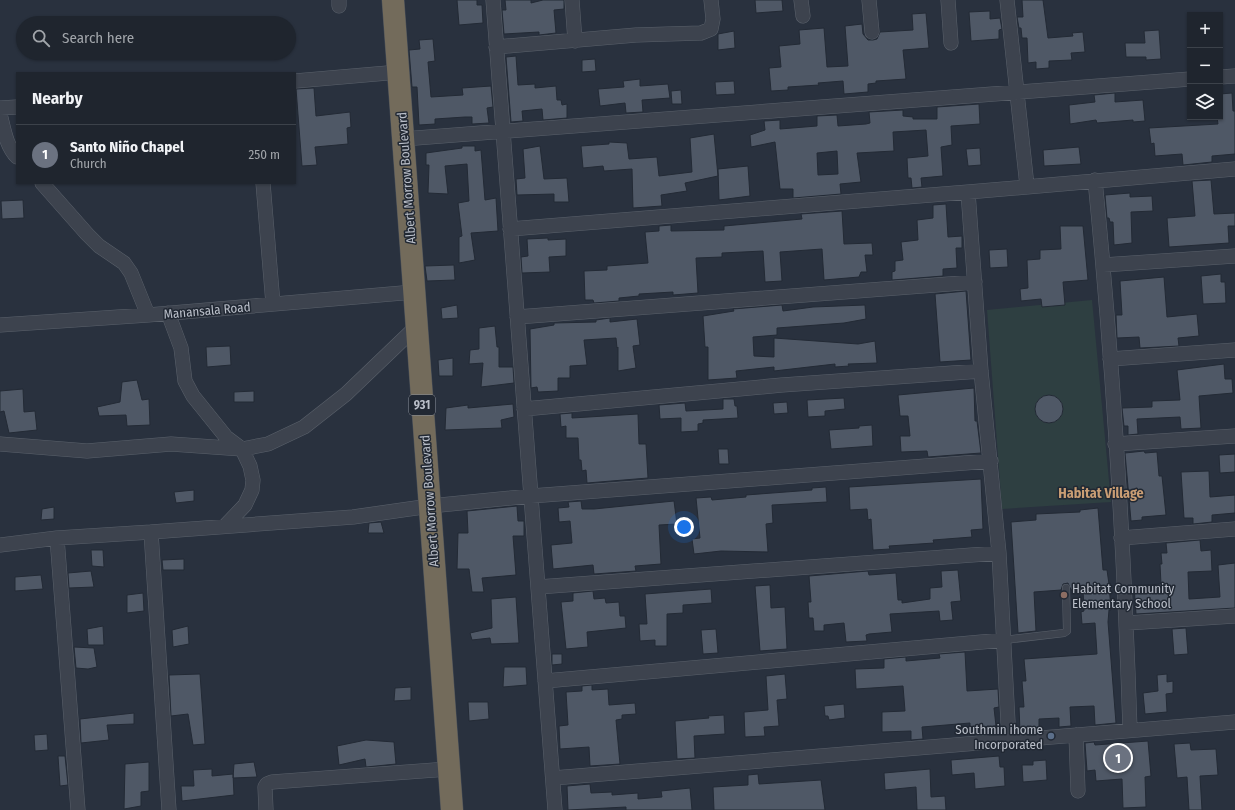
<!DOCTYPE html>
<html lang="en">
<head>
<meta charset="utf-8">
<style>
	body { margin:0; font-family:"Fira Sans Condensed",sans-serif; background:#272d36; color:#f1f3f6 }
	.controls { position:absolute; right:12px; top:12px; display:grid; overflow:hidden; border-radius:0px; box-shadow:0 1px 3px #0004 }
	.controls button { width:36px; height:36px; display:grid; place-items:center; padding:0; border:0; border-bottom:1px solid #3c424a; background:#1f252e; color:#f1f3f6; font:20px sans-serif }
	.you { position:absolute; left:684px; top:527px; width:14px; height:14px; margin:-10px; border:3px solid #fff; border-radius:50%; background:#1a73e8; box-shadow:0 0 0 6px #1a73e833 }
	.badge { display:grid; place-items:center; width:26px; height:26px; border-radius:50%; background:#9bb6ec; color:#fff; font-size:13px; font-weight:700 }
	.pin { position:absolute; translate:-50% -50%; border:2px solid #fff; box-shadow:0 1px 4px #0006 }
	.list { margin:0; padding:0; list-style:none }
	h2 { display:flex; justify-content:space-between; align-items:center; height:52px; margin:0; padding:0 16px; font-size:17px }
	h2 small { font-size:13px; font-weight:400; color:#a1a5aa }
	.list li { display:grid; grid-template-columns:26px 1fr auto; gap:12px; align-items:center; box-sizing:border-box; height:60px; padding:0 16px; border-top:1px solid #3c424a }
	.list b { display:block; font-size:15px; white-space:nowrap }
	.list p { margin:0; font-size:13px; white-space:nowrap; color:#a1a5aa }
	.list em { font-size:13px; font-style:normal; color:#a1a5aa }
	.icon { flex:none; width:22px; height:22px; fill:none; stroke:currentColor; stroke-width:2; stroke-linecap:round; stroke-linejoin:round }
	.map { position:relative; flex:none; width:1235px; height:810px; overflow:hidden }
	.search { position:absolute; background:#1f252e; box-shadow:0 1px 3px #0004; left:16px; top:16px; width:280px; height:44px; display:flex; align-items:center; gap:10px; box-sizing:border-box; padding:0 14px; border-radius:22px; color:#a1a5aa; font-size:15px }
	.panel { position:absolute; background:#1f252e; box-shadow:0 1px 3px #0004; left:16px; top:72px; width:280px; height:112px; border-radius:0px }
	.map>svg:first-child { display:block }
	.green { fill:#2e3f41 }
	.building { fill:#4f5866; stroke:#232a35; fill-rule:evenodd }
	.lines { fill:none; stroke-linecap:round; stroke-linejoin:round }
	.lane-casing { stroke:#5a616b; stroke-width:8 }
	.street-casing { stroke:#5a616b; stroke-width:15 }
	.highway-casing { stroke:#474e58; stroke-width:23 }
	.lane { stroke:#3d434e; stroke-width:7 }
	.street { stroke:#3d434e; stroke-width:14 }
	.highway { stroke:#736b5b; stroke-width:22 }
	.education-dot { fill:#8d6e63; stroke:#212833; stroke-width:1.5 }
	.service-dot { fill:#5c6f8a; stroke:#212833; stroke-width:1.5 }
	.labels { text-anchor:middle; stroke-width:3; stroke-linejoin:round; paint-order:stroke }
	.shield { fill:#212833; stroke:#8b919b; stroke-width:1 }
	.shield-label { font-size:12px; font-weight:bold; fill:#b9bec8 }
	.street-label { font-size:13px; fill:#b9bec8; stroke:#212833 }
	.poi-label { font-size:13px; fill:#b9bec8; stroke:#212833; text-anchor:start }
	.neighbourhood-label { font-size:14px; font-weight:bold; fill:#c99d74; stroke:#212833 }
</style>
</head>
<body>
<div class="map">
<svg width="1235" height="810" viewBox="0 0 1235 810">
	<rect width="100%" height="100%" fill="#29313e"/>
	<path class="green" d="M1092 300 1111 502 1002 509 987 310Z"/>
	<path class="building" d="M457 0H477V5H482L483 23 459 25Z
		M505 0H531V3L543 0H564V9L554 10 556 33 539 35V32L504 34 502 10H506Z
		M755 0H782L783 11 756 13Z
		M1022 0H1043L1048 38 1073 36 1072 33 1083 32 1085 52 1071 53 1072 60 1049 61V68L1036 69V62L1028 63 1027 38H1022L1021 28H1019L1017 17H1023Z
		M990 11V19L1000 18 1002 29 999 30V39L971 41 969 12Z
		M926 13 929 48 903 50 906 79 876 81V83L868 84V92L844 94 843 81 818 83 819 85 788 87V90L771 91 769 68 781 67 779 46 800 44 799 30 824 28 827 67 848 66 845 26 862 24 863 34 868 40H873L877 39 880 32 913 30 912 14Z
		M1159 30 1161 59 1146 60V57H1126L1125 43H1145L1144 31Z
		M734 31 735 48 718 50V34Z
		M433 39 435 61 428 62 431 97 463 95 462 88 491 86 493 107 487 108 489 123 472 124V117H465L435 119V124L419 125 417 87H412L409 50 420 49 419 40Z
		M516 56 518 85 535 84V88L556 86 557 100H561L562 105 567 104V118L543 120 542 109 522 111 523 121 511 122 506 57Z
		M595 59 596 71 582 72V60Z
		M640 79V86L668 84 670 98 642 100 643 112 626 113 625 103 600 106 598 89 624 87 623 81Z
		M734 81 735 94 716 95 715 82Z
		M314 88 316 116 350 112 351 127 347 128 348 144 315 147 317 165 302 166 296 89Z
		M681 90 682 104H672L671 91Z
		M1115 93V102L1143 100 1145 121 1133 122V120L1097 123 1096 120 1070 124 1069 105 1095 102 1094 95Z
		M1232 93 1233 111H1235V154L1212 156V162L1183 165 1182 154 1155 156 1154 143 1151 144 1149 128 1218 124 1217 117H1220V94Z
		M979 104 980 124 951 126 952 145 941 147 943 176 921 178 922 187 912 188 911 178H908L907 158 928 156 926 130 893 132 894 151 857 153 861 182 840 184 841 194 793 198V189H780L775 142 751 147 750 135 765 130 764 121 780 120V129L817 126V116L837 115 838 126 866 124 870 123 869 112 903 110V116L913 117V119H937V107ZM837 151 838 174 818 175 817 153Z
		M714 134 718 176 685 183 687 191 661 195 662 206 633 208 632 169 604 171 603 166 583 168 581 146 609 144V142L627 143 629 159 657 157 659 176 692 172 690 138Z
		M462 146H475V151L481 150 485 200 496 198 498 231 471 233 475 260 459 263V237L462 236 458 203 469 201 467 164 445 166 448 194 428 193 429 165H426V153L462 148Z
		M540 146 544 179 567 178 569 202H554V194L517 195 516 179 525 178 523 149Z
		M1079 147 1081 164 1044 166 1043 150Z
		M980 148 981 165 968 166 966 149Z
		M748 166 750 196 719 200 718 169Z
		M1211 180 1214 214 1235 213V226H1228L1229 243 1169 247 1167 218 1195 216 1192 181Z
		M1130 193V197L1152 196 1153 211 1131 212 1132 243 1114 245 1113 222H1110L1109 218H1107L1105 195Z
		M23 200 24 218 2 219 1 201Z
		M946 204 948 237 962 236V248H956L957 268 943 269V276L892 280V272L895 271V261L903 260 901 242 918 240 917 220 933 218V205Z
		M842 211 844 244 872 243 873 255H865L867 272H861L859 277 824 280 822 249 780 252 782 281 765 282 763 251 722 253V257L696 258 698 293 673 295V292L639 294V296L619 298V301L594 303 593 300H585L584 271 607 270V266L648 263 645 232 659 231V226L671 225V231L724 230V226L802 219 801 214Z
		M1060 226H1083L1088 280 1063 282 1065 305 1042 307 1041 299 1021 301 1020 289 1028 288 1027 260 1040 259V250L1061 249Z
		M548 238V240L566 239V256L549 257 550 272 522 273 521 257 528 256 527 239Z
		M1007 249 1008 267 990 268 989 250Z
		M454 265 455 280 427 281 425 266Z
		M1221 274V282H1225L1226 303 1203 304 1201 276Z
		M1164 277 1167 317 1197 314 1199 336 1178 338 1179 346 1140 348 1139 337 1117 338 1116 315H1122L1120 281Z
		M966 291 971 360 940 362 935 294Z
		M457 305 458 318 442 319 441 308Z
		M782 305 783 311 813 307 865 305 866 319 844 323 777 328V335L753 337 754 356 774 357V338L858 344 875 341 877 363 848 364 849 366 835 367V364L774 371V367L736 371 737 378 708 380V347H705L703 316 734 311 733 309Z
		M610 318V322L637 319 640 345 633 346 636 368 618 371V347L617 348 616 338 584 340 587 365 570 366V378H558V391L538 392 537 387 531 388 530 329 554 325V323L596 322V320Z
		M495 326 497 347H499V367H513L514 383 481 387 483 363 469 364 470 350 479 349V328Z
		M230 346 231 365 207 367 206 347Z
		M453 358V376H439L438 360Z
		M1224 364 1225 379H1232L1233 393 1199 396 1201 428 1181 429 1180 417 1137 419 1138 434 1128 435V426H1124L1122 408 1152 407V401L1180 400 1177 370Z
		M137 380 142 400 149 399 150 425 127 426 126 415 99 416 97 407 120 402 122 382Z
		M974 388 975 421H977L981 453 928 457 927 451 901 452 900 436H910L908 416H900L898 395Z
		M23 389 24 412 35 411 37 430 9 433 4 411 0 412V391Z
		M254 391V402H234V392Z
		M1035 409a14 14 0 1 1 28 0a14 14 0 1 1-28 0Z
		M844 398 845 409 825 411V416L808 417 807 400Z
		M723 399H734L735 406H737L738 418 703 420V423L698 424V431L681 432V418L660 419 659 405 685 403 686 411 723 409Z
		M787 402 788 413 774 414 773 403Z
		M513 404 514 417 501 420 502 428 445 430 446 408 468 405V408Z
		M572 413V418L638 414 639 444H646L648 478 587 483 586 470 582 471 581 460H579L578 438H566V426L561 427 560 414Z
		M872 425 873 446 831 449 829 430 859 428V426Z
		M718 449H728L729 464H719Z
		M1144 451 1145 453 1157 452 1159 476H1162L1166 515 1142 517V520L1131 521 1125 453Z
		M1235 454V472L1220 473 1219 455Z
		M1209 471 1210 497 1235 495V513L1212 515V522L1193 524V518H1184L1181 472Z
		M981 479 983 529 971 530 972 537 933 540 934 543 889 546 890 549 873 550 871 519 868 520 867 509 850 510 849 487Z
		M826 487 827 502 772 505 773 523 766 524 768 552 721 551 694 554 692 539 700 538 696 498 711 497 712 500 746 497V495L812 490V488Z
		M194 490V501L176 503 174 492Z
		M581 501 582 509H594L674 501 677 524 659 525 661 564 635 566 636 571 594 574 593 565 553 569 551 545 572 543 570 521 559 522 558 508 569 507 568 502Z
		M517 506 518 521H524V536H513L516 575 482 578 484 592H472L469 569H457L458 533H468L467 511Z
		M54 507V519L41 520 42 509Z
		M1098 508 1103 570H1107L1109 584 1111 610H1109L1108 622 1116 723 1095 725 1094 706 1070 707 1071 726 1059 727V718L1039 719V730L1020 731 1019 707H1024L1022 681H1026L1024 659 1097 654 1095 623 1082 624 1081 612 1084 611 1083 589 1071 590 1068 583 1063 584 1061 590 1034 592 1036 631 1018 633 1011 522 1036 520V514L1080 512V510Z
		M381 522 384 533H368L369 523Z
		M1200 540 1201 551 1211 550 1212 571 1188 572 1189 599 1220 597 1218 565 1235 563V608L1136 614 1134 586 1161 584 1160 564H1162L1161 553H1167L1166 543Z
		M91 550H103L104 567 92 566Z
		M184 559V570H163L162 560Z
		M958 570 961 601 951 602 953 620 940 621 939 611 890 614 892 632 869 634 866 635 867 641 846 642 844 623 824 625V631H814L813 618H809L808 602H811L809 576 868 571 869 575 896 573 898 600H902V603L930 599V588L942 587 941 571Z
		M91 571 94 587 69 588 68 573Z
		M41 575 43 589 15 591V577Z
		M770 585 771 608 785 607 787 649 760 651 755 586Z
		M711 589 712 603 683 605V613L667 614V646H655V640L640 641 639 624H647L645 594Z
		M593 591 594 599 605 598 606 603 619 602 620 616H625L626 628 587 632 588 647 566 649 561 602 573 601V593Z
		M143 593 144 611 127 613V595Z
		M516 597 519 643 491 644 490 638 472 640 470 633 492 628 491 599Z
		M103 626 104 645H88L87 629Z
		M188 626 189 644 173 647 172 630Z
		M1186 628 1188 654 1174 655 1172 629Z
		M716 629 718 653 703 654 701 630Z
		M74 647 94 648 97 667 88 669 76 668Z
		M965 652 967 691 998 689 999 707 994 708 996 726 970 728V723L922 727 923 739 911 740V731L882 732V712L905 711 903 686 856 689 855 669 884 668V659L906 657V661L940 658 939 654Z
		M552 654H562V664L552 665Z
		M504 667H526L527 685 503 687Z
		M200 674 205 744 193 745 188 714 171 716 169 675Z
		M785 674 787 699 777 700 779 726 764 727 765 736 745 737 744 712 768 710 766 676Z
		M1167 674V682L1173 681V693L1166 694 1167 712 1145 714 1143 693 1158 691 1157 675Z
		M592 685V690L608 689 609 705 635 703 636 714 622 715V719L616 720 620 764 590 766 589 747 560 749 559 726 568 725 566 692 582 691V686Z
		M411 687V700L394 701 395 688Z
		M468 702H488L489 719 469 721Z
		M844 704 845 718 829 720 828 716H825L824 706Z
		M134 713V724L107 725 109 740 81 743 80 719Z
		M724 715 725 734 694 736 695 758 677 759 675 721 709 718 708 716Z
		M47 734 48 750 35 751 34 735Z
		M366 740 394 742 396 764 366 767 365 759 339 765 337 746Z
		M1148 741 1151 776 1145 777 1146 807 1123 808 1122 779 1096 781 1095 770 1087 771 1085 743 1094 742 1095 745Z
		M1190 743 1191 750 1216 749 1218 775 1200 776 1202 810H1189L1187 777 1177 778 1174 744Z
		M58 756H65L68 785 60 786Z
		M999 756 1000 767H1004L1005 786 975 789 974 773 952 775 951 760Z
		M1046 760 1047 780 1023 782 1022 765H1033V761Z
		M149 762V791L141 792V806L124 809 125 764Z
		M254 762 257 777 233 778 234 764Z
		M212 769V776L233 774 234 795 182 801 181 786H194L193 770Z
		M930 769 931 797 945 796 946 810H917L916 787 885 790 884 773Z
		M758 774 759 784 821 780 825 810H714L713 787 748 785V775Z
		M590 784 591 793 612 792V795L638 793V799L662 797 661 791 690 788 692 810H626V807L568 810 567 786Z"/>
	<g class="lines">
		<g class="lane-casing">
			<path id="lane" d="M1004 640 1064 633 1067 631 1066 588"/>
		</g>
		<g class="street-casing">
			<path id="street" d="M339 0V6
				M493 0 555 810
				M572 0 575 41
				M801 0 803 16
				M869 0 872 32
				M948 0 951 43
				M1007 0 1027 186
				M496 47 636 35 701 33 711 29 713 19 711 0
				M1220 77 1235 76
				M295 81 399 72
				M0 108 17 107
				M0 114C4 129 6 146 17 157
				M403 139 1190 79
				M1095 180C1113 362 1124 546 1130 729
				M42 183 87 234 99 246 124 263 131 273 148 315
				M263 183 273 304
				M968 192 981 371 999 553 1009 741
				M510 229 968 192 1235 169
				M1103 265 1235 256
				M168 313 181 348 185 381 193 396 226 437 242 449 250 466 253 480 252 490 245 505 225 526
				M517 317 975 282
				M0 325 148 315 414 292
				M1110 359 1235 350
				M524 409 782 385 981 371
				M0 444 87 451 171 444 242 449 268 444 304 427 346 394 417 326
				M1115 444 1235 436
				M151 532 353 517 430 506 531 496 991 461
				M57 538 78 810
				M1121 538 1235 529
				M0 545 57 538 151 532 169 810
				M538 587 999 553
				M1127 623 1235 616
				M545 681 1004 640
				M1076 735 1078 791
				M553 778 1235 722
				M266 810 265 787 267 784 272 782 448 769"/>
		</g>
		<g class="highway-casing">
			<path id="highway" d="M393 0 452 810"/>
		</g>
		<use href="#lane" class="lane"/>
		<use href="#street" class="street"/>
		<use href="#highway" class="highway"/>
	</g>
	<circle class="education-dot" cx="1064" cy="595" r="4"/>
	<circle class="service-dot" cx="1051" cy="736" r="4"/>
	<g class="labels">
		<rect class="shield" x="409" y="395" width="26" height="20" rx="3"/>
		<g class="shield-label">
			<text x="422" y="409">931</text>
		</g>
		<g class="street-label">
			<text transform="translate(406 178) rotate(-94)" y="5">Albert Morrow Boulevard</text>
			<text transform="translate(207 310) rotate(-5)" y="5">Manansala Road</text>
			<text transform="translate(429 501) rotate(-94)" y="5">Albert Morrow Boulevard</text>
		</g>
		<g class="poi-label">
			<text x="1072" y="593">Habitat Community<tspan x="1072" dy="15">Elementary School</tspan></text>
			<text x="1043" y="734" text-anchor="end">Southmin ihome<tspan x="1043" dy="15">Incorporated</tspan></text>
		</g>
		<g class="neighbourhood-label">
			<text x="1101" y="498">Habitat Village</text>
		</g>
	</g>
</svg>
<div class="controls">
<button>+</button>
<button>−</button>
<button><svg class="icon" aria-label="layers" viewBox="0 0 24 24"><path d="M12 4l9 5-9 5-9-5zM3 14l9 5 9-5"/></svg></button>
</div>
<div class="you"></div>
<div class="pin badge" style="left:1118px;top:758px;background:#6b7280">1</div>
<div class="search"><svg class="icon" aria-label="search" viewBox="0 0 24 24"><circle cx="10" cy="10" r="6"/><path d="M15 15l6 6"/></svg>Search here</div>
<section class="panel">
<h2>Nearby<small></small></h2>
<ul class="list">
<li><span class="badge" style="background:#6b7280">1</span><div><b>Santo Niño Chapel</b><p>Church</p></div><em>250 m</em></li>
</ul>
</section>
</div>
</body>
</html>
